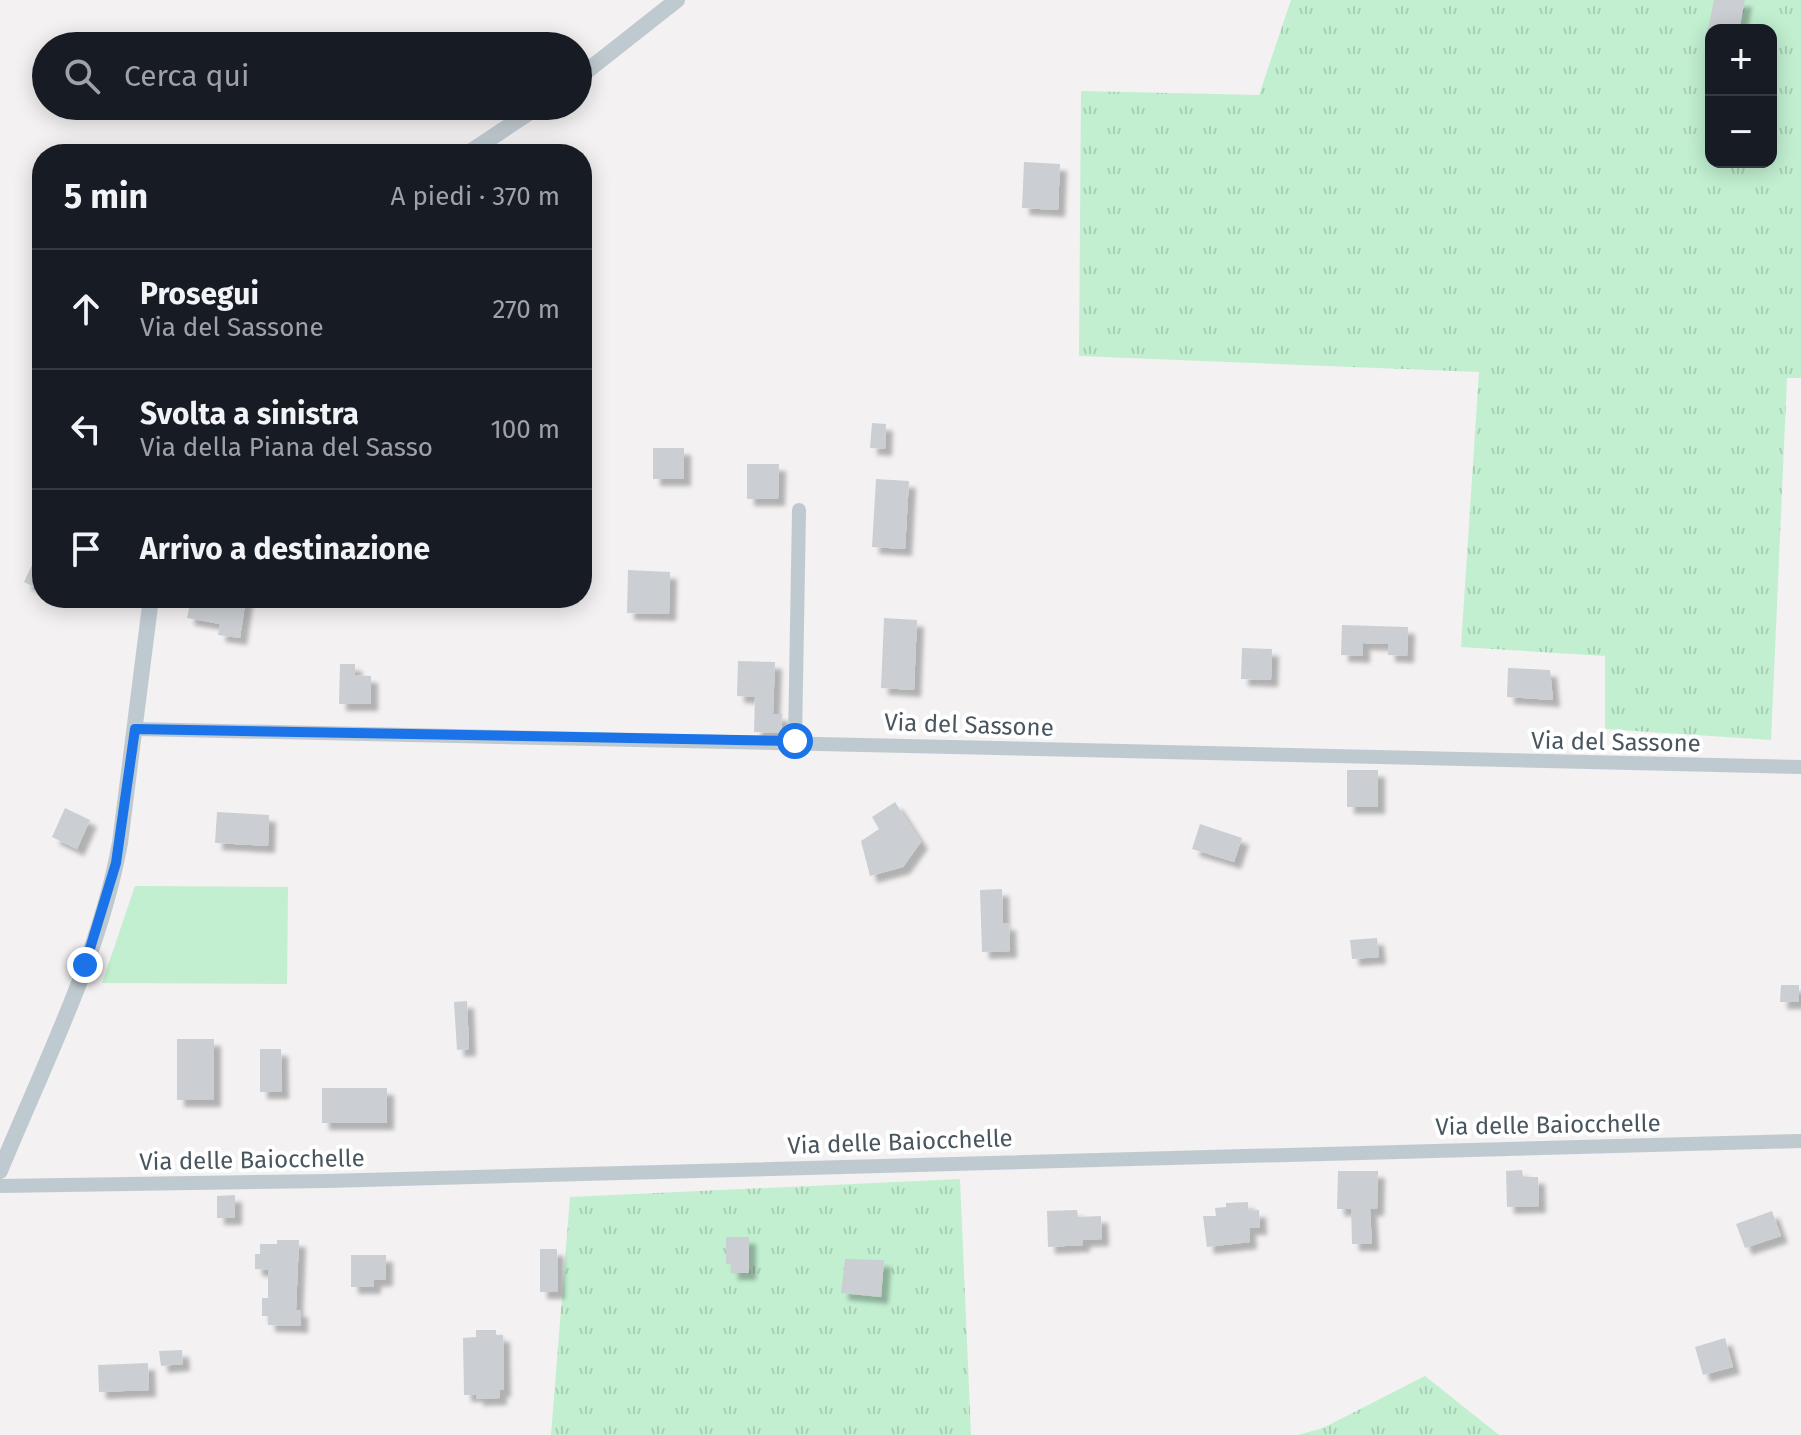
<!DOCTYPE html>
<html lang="it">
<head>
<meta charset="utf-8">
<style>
	body { margin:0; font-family:"Fira Sans",sans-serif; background:#20242c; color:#f1f3f6 }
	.controls { position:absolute; right:24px; top:24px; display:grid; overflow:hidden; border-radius:16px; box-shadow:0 4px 20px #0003 }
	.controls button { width:72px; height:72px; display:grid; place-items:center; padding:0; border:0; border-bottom:2px solid #363941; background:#171b24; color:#f1f3f6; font:40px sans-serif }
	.stop { position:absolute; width:24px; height:24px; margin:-18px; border:6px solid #1a73e8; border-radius:50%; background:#fff }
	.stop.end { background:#1a73e8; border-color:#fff; box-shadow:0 2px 8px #0008 }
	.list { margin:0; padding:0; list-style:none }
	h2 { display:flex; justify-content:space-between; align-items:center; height:104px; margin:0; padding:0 32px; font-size:34px }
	h2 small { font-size:26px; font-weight:400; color:#9ea1a6 }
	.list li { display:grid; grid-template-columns:52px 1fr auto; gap:24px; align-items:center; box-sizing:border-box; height:120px; padding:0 32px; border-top:2px solid #363941 }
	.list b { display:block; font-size:30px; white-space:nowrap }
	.list p { margin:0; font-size:26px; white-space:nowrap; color:#9ea1a6 }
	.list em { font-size:26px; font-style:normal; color:#9ea1a6 }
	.icon { flex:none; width:44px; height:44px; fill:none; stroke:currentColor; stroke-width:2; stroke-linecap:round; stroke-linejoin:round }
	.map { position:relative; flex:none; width:1801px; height:1435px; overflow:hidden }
	.search { position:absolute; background:#171b24; box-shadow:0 4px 20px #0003; left:32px; top:32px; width:560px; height:88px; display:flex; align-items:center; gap:20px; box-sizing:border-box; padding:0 28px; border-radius:44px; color:#9ea1a6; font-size:30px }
	.panel { position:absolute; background:#171b24; box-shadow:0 4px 20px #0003; left:32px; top:144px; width:560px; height:464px; border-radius:32px }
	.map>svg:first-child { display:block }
	.grass { fill:url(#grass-tufts); fill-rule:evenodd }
	.pitch { fill:#c1efd0 }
	.building { fill:#cbcfd3; filter:url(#shadow) }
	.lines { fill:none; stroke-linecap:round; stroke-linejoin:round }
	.minor { stroke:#bfcad0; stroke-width:14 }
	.tertiary { stroke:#bfcad0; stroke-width:16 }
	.route { stroke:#1a73e8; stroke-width:10 }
	.labels { text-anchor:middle; stroke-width:8; stroke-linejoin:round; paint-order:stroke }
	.street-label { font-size:24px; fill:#49565f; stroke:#fff }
</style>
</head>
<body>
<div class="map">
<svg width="1801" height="1435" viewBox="0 0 1801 1435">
	<defs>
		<pattern id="grass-tufts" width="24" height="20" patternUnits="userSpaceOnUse" patternTransform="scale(2)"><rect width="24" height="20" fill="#c1efd0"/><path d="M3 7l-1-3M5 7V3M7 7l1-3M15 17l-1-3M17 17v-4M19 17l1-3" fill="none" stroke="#a7cfb5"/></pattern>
		<filter id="shadow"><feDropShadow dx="7" dy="7" stdDeviation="2" flood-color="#0004"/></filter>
	</defs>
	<rect width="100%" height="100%" fill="#f3f1f1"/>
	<path class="grass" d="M1291 0H1801V378H1787L1771 740 1605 729V656L1461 647 1479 372 1079 356 1081 91 1259 95ZM1711 30H1771V162H1711Z
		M960 1179 971 1435H551L570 1197Z
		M1425 1376 1499 1435H1298L1323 1428Z"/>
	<path class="pitch" d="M135 886 288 887 287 984 102 983Z"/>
	<path class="building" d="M1714 0H1745L1739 30H1708Z
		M1024 162 1060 164 1058 210 1022 208Z
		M872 423 886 424 885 449 870 448Z
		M653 448H684V479H653Z
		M747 464H779L778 499H747Z
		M876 479 909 481 905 549 872 547Z
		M42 544V591L24 582Z
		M628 570 670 572 669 614 627 613Z
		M191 598H246L240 638 218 635 220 624 187 618Z
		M884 618 917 620 914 690 881 688Z
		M1342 625 1408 627 1407 656 1388 655V644L1363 643V656L1341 655Z
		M1242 648 1272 649 1271 680 1241 679Z
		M738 661 775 662 773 714H782L781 733 754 732 755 697 737 696Z
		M340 664H355V675L371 676V704H339Z
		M1508 668 1550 670 1553 700 1507 697Z
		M1347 770H1378V807H1347Z
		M895 802 921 842 903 867 870 876 861 841 879 829 872 817Z
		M65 808 90 820 77 849 52 837Z
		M217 812 269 815 268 846 215 843Z
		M1200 824 1242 838 1234 862 1192 849Z
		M1002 889 1003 924 1009 923 1010 951 982 952 980 890Z
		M1377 938 1379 957 1352 959 1350 940Z
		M1781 985H1799V1002H1780Z
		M467 1001 469 1049 457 1050 454 1002Z
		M177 1039H214V1100H177Z
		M260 1049H281L282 1092H260Z
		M322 1088H387V1123H322Z
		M1522 1170 1523 1177H1538L1539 1206 1507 1207 1506 1171Z
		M1338 1171H1378L1377 1209H1370L1372 1244H1352L1351 1209H1337Z
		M235 1195V1218H217V1196Z
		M1248 1202V1211L1259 1210 1260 1228H1249L1250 1242 1207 1247 1203 1216H1216L1215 1208 1226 1207V1203Z
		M1077 1210 1078 1217 1101 1216 1102 1239 1083 1240V1245L1048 1247 1047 1211Z
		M1772 1211 1781 1236 1745 1248 1736 1224Z
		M726 1237H749V1273H731V1264H726Z
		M277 1240H299L296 1310H301V1326L268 1325V1316H262V1298H268V1270L255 1269V1254H260V1244H277Z
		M540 1249H557L558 1292H540Z
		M351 1255H386V1279L374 1280V1287H351Z
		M845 1259 884 1260 881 1297 841 1293Z
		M476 1330H496V1335H503L504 1390H500V1398L476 1399V1395H464L463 1338 476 1337Z
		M1725 1338 1733 1367 1703 1375 1695 1347Z
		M182 1350 183 1364 161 1366 159 1351Z
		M148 1363 149 1390 99 1392 98 1365Z"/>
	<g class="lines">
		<path class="minor" d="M135 729C690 738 1246 756 1801 767
			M795 741 799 510
			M0 1186 327 1181 1801 1141"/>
		<path class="tertiary" d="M578 78 677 0
			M467 154 539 106
			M0 1171C44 1064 99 957 120 843L151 598"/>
	</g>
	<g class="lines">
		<path class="route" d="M85 965 116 863 135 729 795 741"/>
	</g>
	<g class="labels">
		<g class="street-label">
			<text transform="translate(969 725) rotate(2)" y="8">Via del Sassone</text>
			<text transform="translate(1616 742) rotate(1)" y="8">Via del Sassone</text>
			<text transform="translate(1548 1125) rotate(-1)" y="8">Via delle Baiocchelle</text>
			<text transform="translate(900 1142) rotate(-2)" y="8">Via delle Baiocchelle</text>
			<text transform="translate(252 1160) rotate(-1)" y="8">Via delle Baiocchelle</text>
		</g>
	</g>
</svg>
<div class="controls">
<button>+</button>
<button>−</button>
</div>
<div class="stop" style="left:795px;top:741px"></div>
<div class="stop end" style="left:85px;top:965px"></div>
<div class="search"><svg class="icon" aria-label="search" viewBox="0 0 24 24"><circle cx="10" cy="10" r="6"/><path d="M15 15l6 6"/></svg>Cerca qui</div>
<section class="panel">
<h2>5 min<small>A piedi · 370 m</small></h2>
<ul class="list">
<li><svg class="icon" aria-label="ahead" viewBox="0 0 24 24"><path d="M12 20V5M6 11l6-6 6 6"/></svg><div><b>Prosegui</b><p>Via del Sassone</p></div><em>270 m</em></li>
<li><svg class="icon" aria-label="left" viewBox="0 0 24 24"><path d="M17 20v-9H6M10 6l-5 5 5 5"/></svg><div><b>Svolta a sinistra</b><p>Via della Piana del Sasso</p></div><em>100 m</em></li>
<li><svg class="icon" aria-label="arrive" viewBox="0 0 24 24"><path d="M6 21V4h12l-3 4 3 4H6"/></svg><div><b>Arrivo a destinazione</b></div></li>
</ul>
</section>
</div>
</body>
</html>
